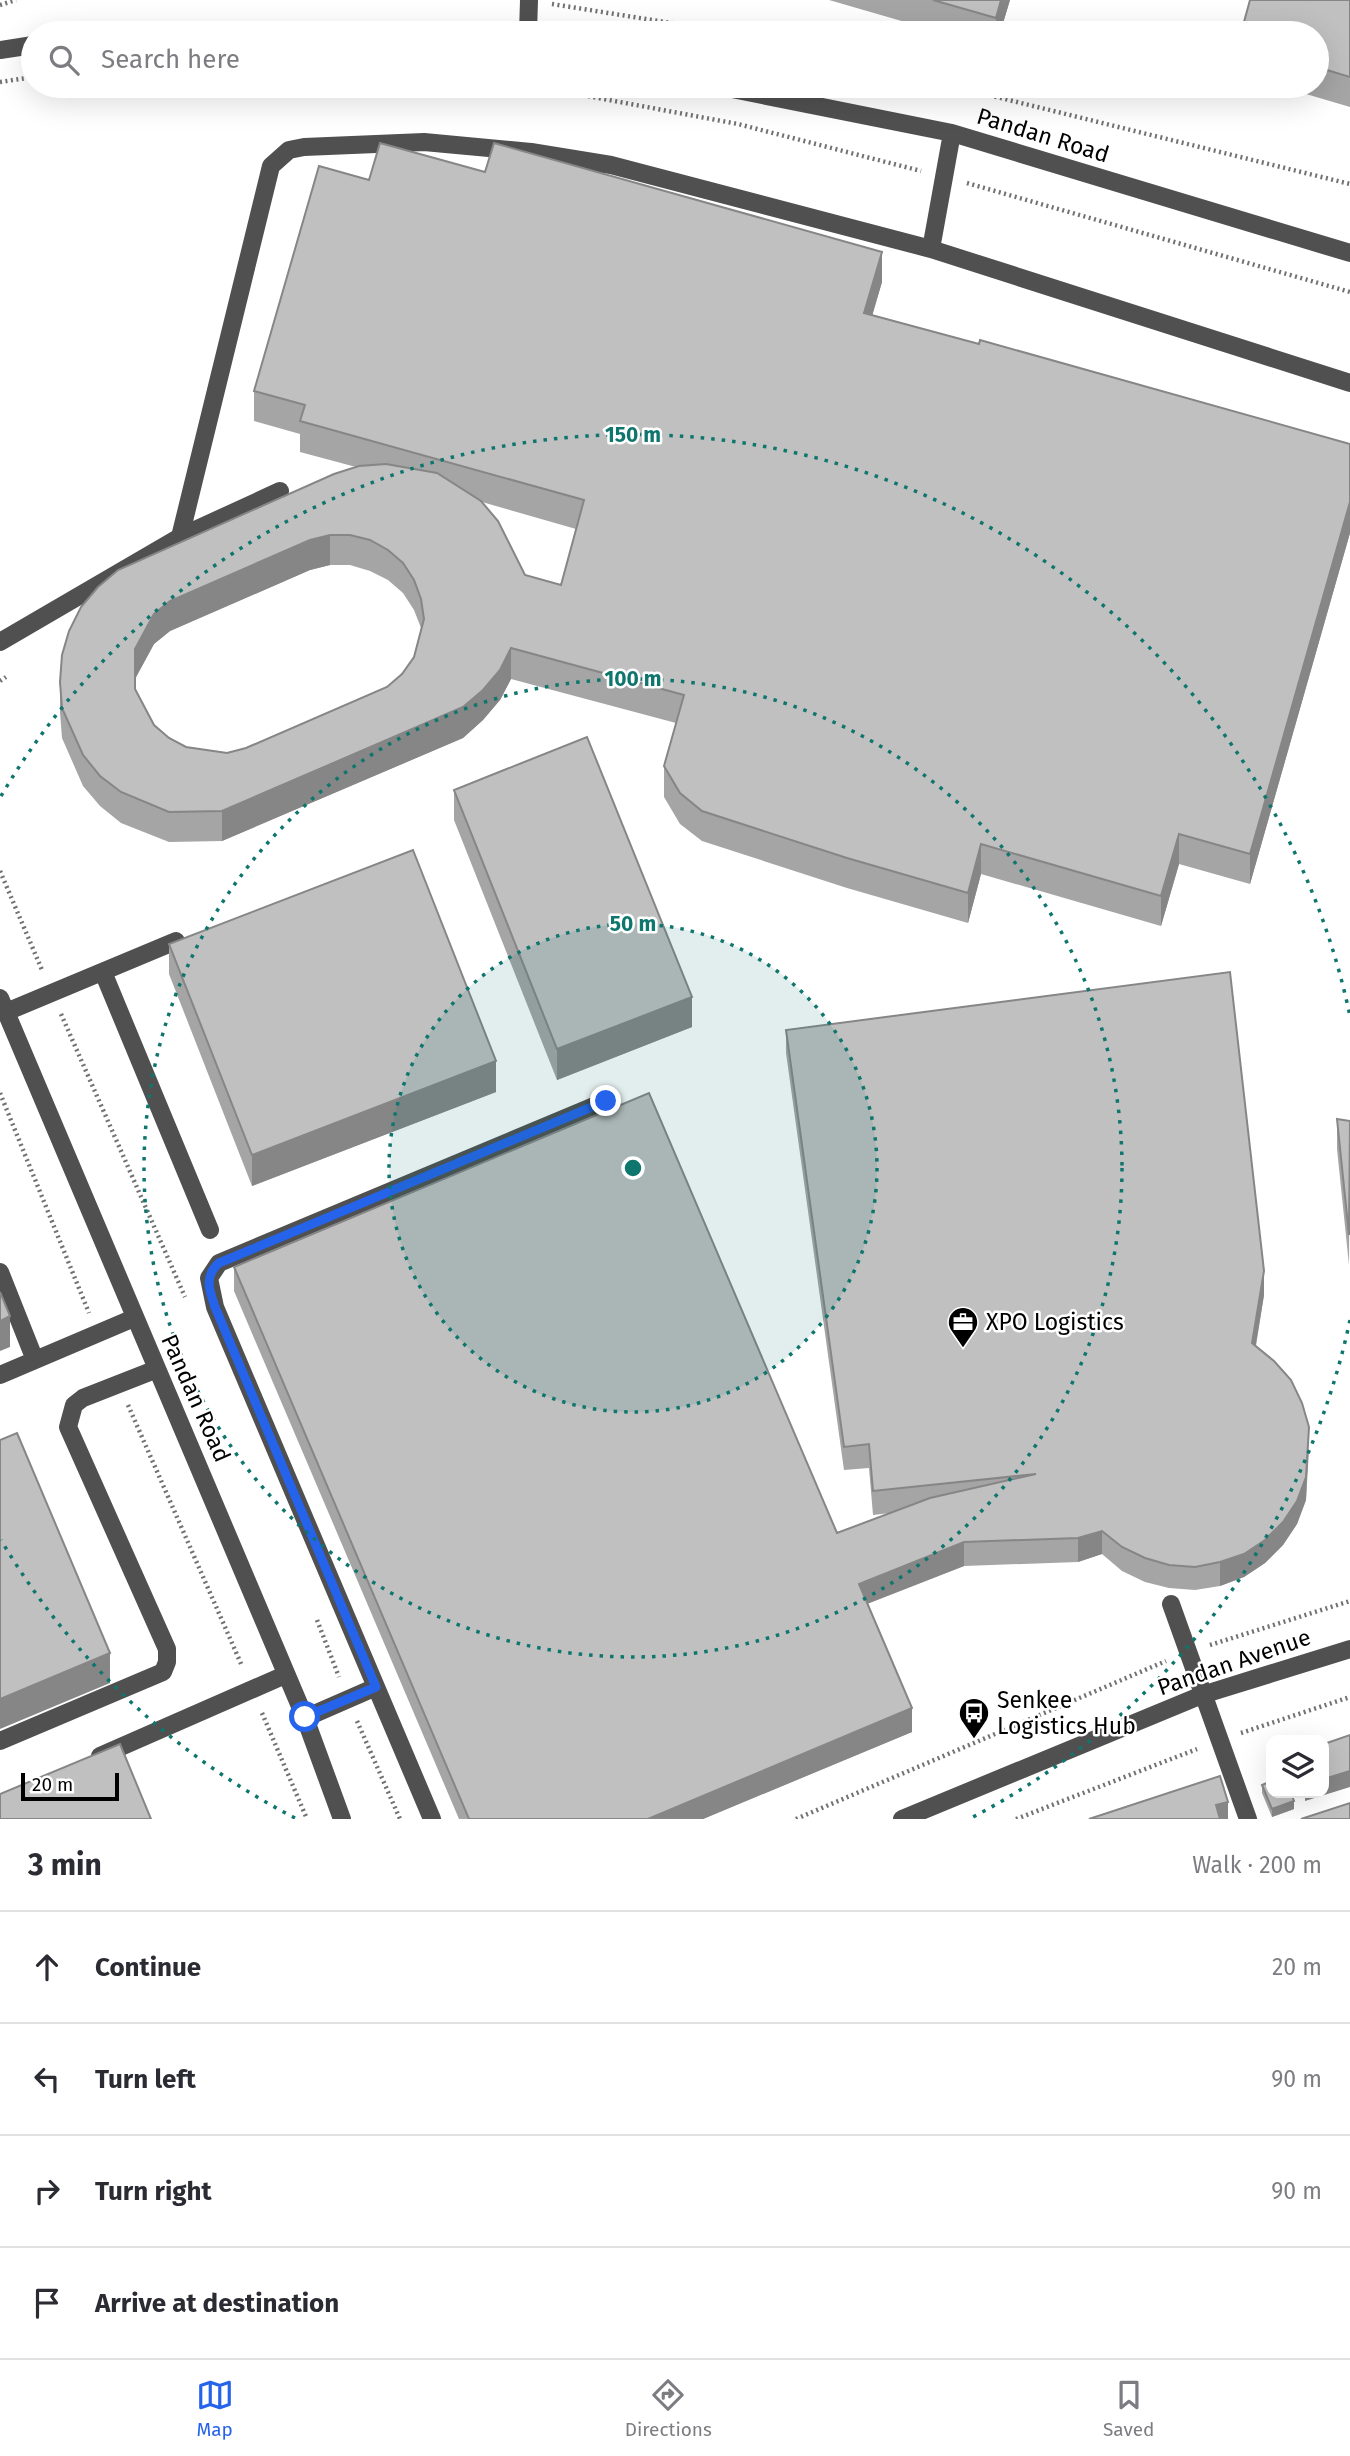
<!DOCTYPE html>
<html lang="en">
<head>
<meta charset="utf-8">
<style>
	body { margin:0; font-family:"Fira Sans",sans-serif; background:#f7f7f7; color:#2b2b33 }
	.controls { position:absolute; right:21px; bottom:21px; display:grid; overflow:hidden; border-radius:14px; box-shadow:0 7px 28px #0002 }
	.controls button { width:63px; height:63px; display:grid; place-items:center; padding:0; border:0; border-bottom:2px solid #e1e1e2; background:#fff; color:#2b2b33; font:35px sans-serif }
	.scale { position:absolute; left:21px; bottom:18px; width:98px; box-sizing:border-box; padding-left:7px; border:4px solid #000; border-top:0; font-size:19px; line-height:24px; white-space:nowrap; color:#000; -webkit-text-stroke:5px #fff; paint-order:stroke }
	.stop { position:absolute; width:21px; height:21px; margin:-16px; border:5px solid #2563eb; border-radius:50%; background:#fff }
	.stop.end { background:#2563eb; border-color:#fff; box-shadow:0 2px 7px #0008 }
	.list { margin:0; padding:0; list-style:none }
	h2 { display:flex; justify-content:space-between; align-items:center; height:91px; margin:0; padding:0 28px; font-size:30px }
	h2 small { font-size:23px; font-weight:400; color:#7c7c81 }
	.list li { display:grid; grid-template-columns:46px 1fr auto; gap:21px; align-items:center; box-sizing:border-box; height:112px; padding:0 28px; border-top:2px solid #e1e1e2 }
	.list b { display:block; font-size:26px; white-space:nowrap }
	.list em { font-size:23px; font-style:normal; color:#7c7c81 }
	.icon { flex:none; width:38px; height:38px; fill:none; stroke:currentColor; stroke-width:2; stroke-linecap:round; stroke-linejoin:round }
	.map { position:relative; flex:none; width:1350px; height:1819px; overflow:hidden }
	.search { position:absolute; background:#fff; box-shadow:0 7px 28px #0002; left:21px; right:21px; top:21px; height:77px; display:flex; align-items:center; gap:18px; box-sizing:border-box; padding:0 24px; border-radius:38px; color:#7c7c81; font-size:26px }
	.sheet { height:539px; background:#fff }
	nav { display:flex; justify-content:space-around; align-items:center; box-sizing:border-box; height:98px; border-top:2px solid #e1e1e2; background:#fff; font-size:19px; color:#7c7c81 }
	nav a { display:grid; justify-items:center; gap:4px }
	nav .on { color:#2563eb }
	.map>svg:first-child { display:block }
	.lines { fill:none; stroke-linecap:round; stroke-linejoin:round }
	.path { stroke:#727272; stroke-width:4.5; stroke-dasharray:2 3.5; stroke-linecap:butt }
	.minor { stroke:#505050; stroke-width:18 }
	.wall { fill:#a5a5a5; fill-rule:evenodd }
	.shaded-wall { fill:#868686 }
	.building { fill:#c0c0c0; stroke:#868686; stroke-width:2; fill-rule:evenodd }
	.route { stroke:#2563eb; stroke-width:9 }
	.ring { fill:none; stroke:#0f766e; stroke-width:3.5; stroke-dasharray:3.5 7 }
	.labels { text-anchor:middle; stroke-width:5; stroke-linejoin:round; paint-order:stroke }
	.street-label { font-size:23px; fill:#000; stroke:#fff }
	.poi-label { font-size:23px; fill:#000; stroke:#fff; text-anchor:start }
	.centre { fill:#0f766e; stroke:#fff; stroke-width:3.5 }
	.ring-label { font-size:21px; text-anchor:middle; font-weight:bold; fill:#0f766e; stroke:#fff; stroke-width:5; stroke-linejoin:round; paint-order:stroke }
</style>
</head>
<body>
<div class="map">
<svg width="1350" height="1819" viewBox="0 0 1350 1819">
	<rect width="100%" height="100%" fill="#fff"/>
	<g class="lines">
		<path class="path" d="M552 4 734 33
			M0 5 16 0
			M0 82 33 77
			M534 86 738 124 921 171
			M952 86 1350 184
			M967 183 1350 292
			M0 681 6 677
			M0 871 42 970
			M61 1014 185 1297
			M0 1093 89 1313
			M128 1405 242 1666
			M317 1620 339 1677
			M1210 1645 1350 1601
			M262 1713 307 1819
			M357 1721 400 1819
			M1241 1733 1350 1697
			M796 1819 1166 1661
			M1016 1819 1197 1749"/>
		<path class="minor" d="M528 33 529 0
			M0 50 33 45
			M717 86 952 133 1350 253
			M931 249 952 133
			M180 537 271 166 289 150 304 147 424 142 531 152 611 165 931 249 1350 383
			M0 642 180 537 280 491
			M103 972 210 1230
			M0 998 305 1718 342 1819
			M6 1012 176 941
			M0 1272 35 1360
			M0 1375 134 1318
			M1171 1604 1248 1819
			M305 1718 376 1687
			M0 1741 163 1672 167 1662V1649L68 1427 74 1405 83 1398 157 1369
			M100 1756 285 1675
			M432 1819 215 1307 209 1278 219 1263 606 1101
			M902 1819 1202 1695 1350 1649"/>
	</g>
	<path class="wall" d="M829 0H1010L1000 33H943Z
		M1350 0V107L1279 86H1317V33Z
		M369 180 882 282 872 315 1350 444V533L1250 884 1179 864 1161 926 981 874 968 923 847 888 702 841 680 824 664 797V766L676 723 511 679 500 700 483 720 463 738 222 841 169 842 121 823 100 806 83 786 62 738 60 712V682L356 467 300 452V434L254 421V391ZM482 502 576 529 561 585 525 575ZM330 565H350L370 571 388 580 403 593 414 610 421 628 414 657 402 674 387 687 246 748 227 753 186 747 169 738 154 725 135 689V679L154 644 170 631 310 570Z
		M454 790 692 1027 557 1080 454 820Z
		M169 944 496 1092 252 1186 169 974Z
		M786 1030 1264 1295 1256 1346 1309 1451 1306 1500 1297 1524 1283 1545 1265 1563 1244 1577 1220 1586 1195 1590 1169 1588 1145 1582 1122 1571 1102 1554 1078 1562 964 1566 867 1604 912 1732 703 1819H459L234 1291V1267L837 1533 890 1513 873 1515 869 1468 844 1470 786 1053Z
		M1337 1119 1350 1121 1349 1265 1337 1149Z
		M1262 1785 1294 1809 1272 1817 1262 1793Z"/>
	<path class="shaded-wall" d="M1001 0H1010L1000 33H996V18Z
		M882 252V282L864 344V313Z
		M1350 502V533L1250 884V854Z
		M330 535V565L310 570 170 631 154 644 135 679V649L154 614 170 601 310 540Z
		M511 648V679L500 700 483 720 463 738 222 841V811Z
		M1179 834V864L1161 926V896Z
		M981 844V874L968 923V893Z
		M692 997V1027L557 1080V1049Z
		M496 1061V1092L252 1186V1155Z
		M1264 1271V1295L1252 1367V1343Z
		M10 1316V1347L0 1351V1321Z
		M1309 1427 1306 1500 1297 1524 1283 1545 1265 1563 1244 1577 1220 1586V1562Z
		M1102 1531V1554L1078 1562V1538Z
		M964 1542V1566L859 1607V1584Z
		M110 1653V1683L0 1729V1699Z
		M912 1708V1732L703 1819H648Z
		M1350 1771V1787L1305 1801V1793H1324V1779Z
		M1294 1801V1809L1272 1817V1809Z
		M1228 1802V1819H1216V1805Z"/>
	<path class="building" d="M933 0H1001L996 18Z
		M1250 0H1350V77L1317 67V33H1241Z
		M380 143 485 172 494 143 882 252 864 313 979 344 980 340 1350 444V502L1250 854 1179 834 1161 896 981 844 968 893 847 858 702 811 680 793 664 766 684 695 511 648 500 670 483 690 463 707 222 811 169 812 121 792 100 776 83 755 62 708 60 682 62 655 69 631 81 607 98 587 118 570 334 474 359 466 386 464 437 473 481 501 498 521 525 575 561 585 584 500 300 421 305 405 254 391 319 166 369 180ZM330 535H350L370 540 388 550 403 563 414 580 421 599 424 619 414 657 402 674 387 687 246 748 227 753 186 747 169 738 154 725 135 689V649L154 614 170 601 310 540Z
		M587 737 692 997 557 1049 454 790Z
		M413 850 496 1061 252 1155 169 944Z
		M1230 972 1264 1271 1252 1343 1274 1361 1291 1380 1302 1403 1309 1427 1306 1477 1297 1501 1283 1522 1265 1540 1244 1554 1220 1562 1195 1567 1169 1565 1145 1558 1122 1547 1102 1531 1078 1538 964 1542 859 1584 912 1708 648 1819H469L234 1267 649 1093 837 1533 930 1498 1036 1474 873 1491 869 1444 844 1447 786 1030Z
		M1337 1119 1350 1121 1349 1235Z
		M0 1292 10 1316 0 1321Z
		M17 1433 110 1653 0 1699V1440Z
		M1350 1735V1771L1324 1779V1744Z
		M120 1744 151 1819H0V1794Z
		M1220 1776 1228 1802 1216 1805 1220 1819H1089Z
		M1271 1781V1793H1291L1294 1801 1272 1809 1262 1785Z
		M1350 1803V1819H1301Z"/>
	<g class="lines">
		<path class="route" d="M305 1717 376 1687 215 1307C209 1290 204 1276 219 1263L606 1101"/>
	</g>
	<circle cx="633" cy="1168" r="244" fill="#0f766e" fill-opacity=".12"/>
	<g class="ring">
		<circle cx="633" cy="1168" r="244"/>
		<circle cx="633" cy="1168" r="489"/>
		<path d="M1350 1320A733 733 0 0 1 971 1818M295 1818A733 733 0 0 1 1 1540M1 796A733 733 0 0 1 1350 1016"/>
	</g>
	<defs>
		<g id="office-pin" transform="scale(1.575)"><path d="M0 17L-7.5 6A9.5 9.5 0 1 1 7.5 6Z" fill="#000" stroke="#fff"/><path d="M-6-3h4V-5.5h4V-3h4V5H-6ZM-1-4.5V-3h2v-1.5ZM-6 0V1H6V0Z" fill="#fff"/></g>
		<g id="bus-pin" transform="scale(1.575)"><path d="M0 17L-7.5 6A9.5 9.5 0 1 1 7.5 6Z" fill="#000" stroke="#fff"/><path d="M-5-6H5V4H4V6H2V4H-2V6H-4V4H-5ZM-3.5-4V0h7V-4ZM-3.5 1.2v1.5H-2V1.2ZM2 1.2v1.5H3.5V1.2Z" fill="#fff"/></g>
	</defs>
	<g fill-rule="evenodd">
		<use href="#office-pin" x="963" y="1322"/>
		<use href="#bus-pin" x="974" y="1713"/>
	</g>
	<g class="labels">
		<g class="street-label">
			<text transform="translate(1043 135) rotate(17)" y="8">Pandan Road</text>
			<text transform="translate(196 1398) rotate(66)" y="8">Pandan Road</text>
			<text transform="translate(1234 1662) rotate(-19)" y="8">Pandan Avenue</text>
		</g>
		<g class="poi-label">
			<text x="986" y="1330">XPO Logistics</text>
			<text x="997" y="1708">Senkee<tspan x="997" dy="26">Logistics Hub</tspan></text>
		</g>
	</g>
	<circle cx="633" cy="1168" r="10" class="centre"/>
	<g class="ring-label">
		<text x="633" y="442">150 m</text>
		<text x="633" y="686">100 m</text>
		<text x="633" y="931">50 m</text>
	</g>
</svg>
<div class="controls">
<button><svg class="icon" aria-label="layers" viewBox="0 0 24 24"><path d="M12 4l9 5-9 5-9-5zM3 14l9 5 9-5"/></svg></button>
</div>
<div class="scale">20 m</div>
<div class="stop" style="left:305px;top:1717px"></div>
<div class="stop end" style="left:606px;top:1101px"></div>
<div class="search"><svg class="icon" aria-label="search" viewBox="0 0 24 24"><circle cx="10" cy="10" r="6"/><path d="M15 15l6 6"/></svg>Search here</div>
</div>
<section class="sheet">
<h2>3 min<small>Walk · 200 m</small></h2>
<ul class="list">
<li><svg class="icon" aria-label="ahead" viewBox="0 0 24 24"><path d="M12 20V5M6 11l6-6 6 6"/></svg><div><b>Continue</b></div><em>20 m</em></li>
<li><svg class="icon" aria-label="left" viewBox="0 0 24 24"><path d="M17 20v-9H6M10 6l-5 5 5 5"/></svg><div><b>Turn left</b></div><em>90 m</em></li>
<li><svg class="icon" aria-label="right" viewBox="0 0 24 24"><path d="M7 20v-9h11M14 6l5 5-5 5"/></svg><div><b>Turn right</b></div><em>90 m</em></li>
<li><svg class="icon" aria-label="arrive" viewBox="0 0 24 24"><path d="M6 21V4h12l-3 4 3 4H6"/></svg><div><b>Arrive at destination</b></div></li>
</ul>
</section>
<nav>
<a class="on"><svg class="icon" aria-label="map" viewBox="0 0 24 24"><path d="M3 6l6-2 6 2 6-2v14l-6 2-6-2-6 2zM9 4v14M15 6v14"/></svg>Map</a>
<a><svg class="icon" aria-label="directions" viewBox="0 0 24 24"><path d="M12 3l9 9-9 9-9-9zM9 14v-3h6M13 9l2 2-2 2"/></svg>Directions</a>
<a><svg class="icon" aria-label="saved" viewBox="0 0 24 24"><path d="M7 4h10v16l-5-4-5 4z"/></svg>Saved</a>
</nav>
</body>
</html>
